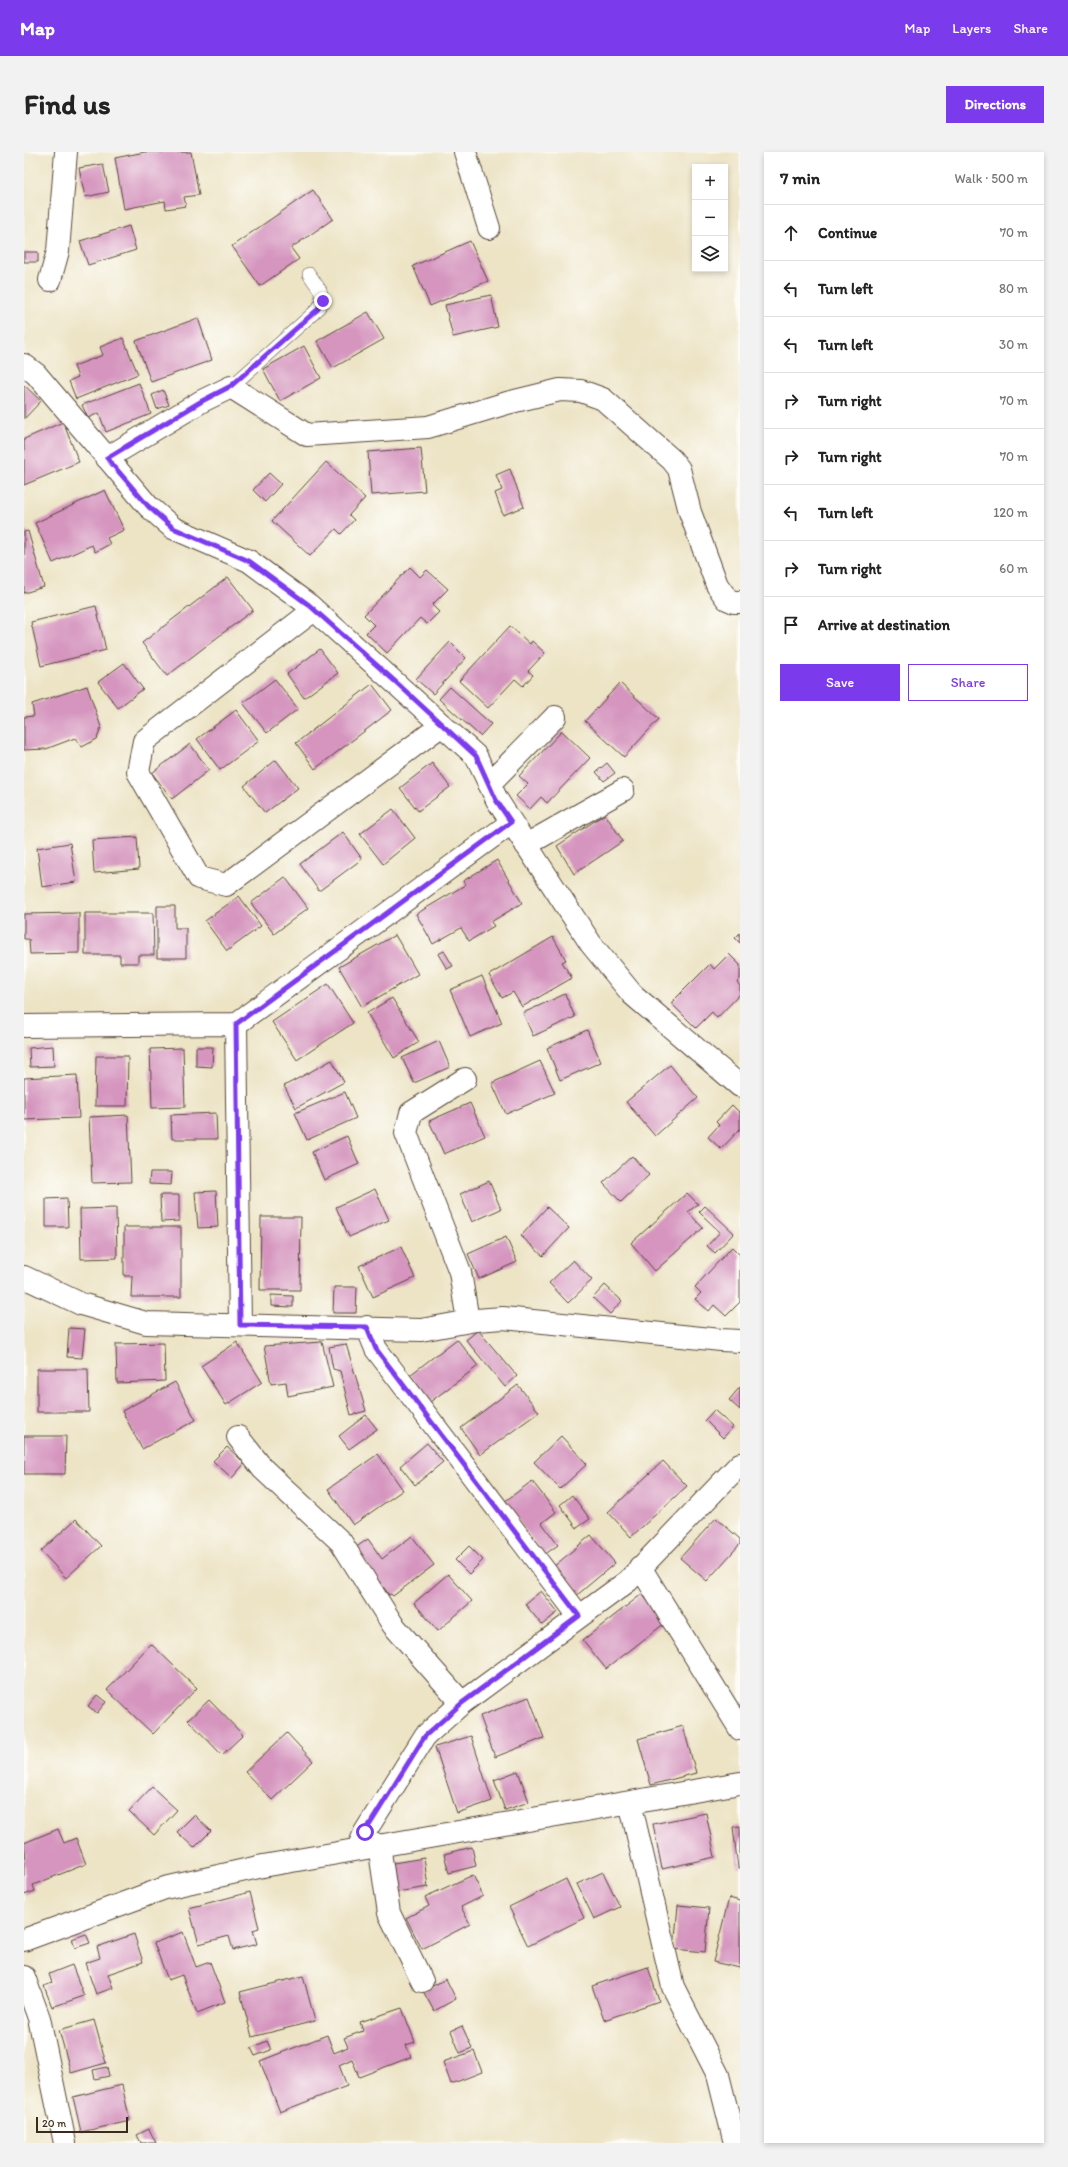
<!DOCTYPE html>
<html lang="en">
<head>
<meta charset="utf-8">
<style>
	body { margin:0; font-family:Itim,sans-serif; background:#f2f2f2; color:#222 }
	.controls { position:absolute; right:12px; top:12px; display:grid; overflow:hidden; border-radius:0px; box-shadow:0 2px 6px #0003 }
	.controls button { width:36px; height:36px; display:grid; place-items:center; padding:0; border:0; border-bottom:1px solid #e0e0e0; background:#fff; color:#222; font:20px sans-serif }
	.scale { position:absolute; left:12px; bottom:10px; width:92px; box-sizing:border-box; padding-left:4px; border:2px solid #3b2a1e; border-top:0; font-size:11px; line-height:14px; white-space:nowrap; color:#3b2a1e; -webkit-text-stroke:3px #fdfcf7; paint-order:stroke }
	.stop { position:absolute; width:12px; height:12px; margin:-9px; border:3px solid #7c3aed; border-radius:50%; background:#fff }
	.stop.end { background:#7c3aed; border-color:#fff; box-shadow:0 1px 4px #0008 }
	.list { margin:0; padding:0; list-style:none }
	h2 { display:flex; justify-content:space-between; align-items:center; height:52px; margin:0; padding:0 16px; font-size:17px }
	h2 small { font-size:13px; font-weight:400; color:#767676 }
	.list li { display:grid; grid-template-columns:26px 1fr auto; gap:12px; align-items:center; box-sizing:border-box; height:56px; padding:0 16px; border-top:1px solid #e0e0e0 }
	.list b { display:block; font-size:15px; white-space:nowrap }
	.list em { font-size:13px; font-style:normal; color:#767676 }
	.actions { display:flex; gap:8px; padding:12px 16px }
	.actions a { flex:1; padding:9px 0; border:1px solid #7c3aed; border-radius:0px; text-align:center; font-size:14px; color:#7c3aed }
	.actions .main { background:#7c3aed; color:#fff }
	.icon { flex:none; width:22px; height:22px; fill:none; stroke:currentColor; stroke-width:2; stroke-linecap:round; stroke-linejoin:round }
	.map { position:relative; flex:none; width:716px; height:1991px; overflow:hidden; border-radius:0px }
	header { display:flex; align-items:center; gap:24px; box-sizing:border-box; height:56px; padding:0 20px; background:#7c3aed; color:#fff }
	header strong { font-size:19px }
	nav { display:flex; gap:22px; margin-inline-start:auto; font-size:14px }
	.intro { display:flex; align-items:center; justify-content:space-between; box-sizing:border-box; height:96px; padding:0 24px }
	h1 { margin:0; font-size:28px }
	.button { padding:10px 18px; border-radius:0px; background:#7c3aed; color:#fff; font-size:14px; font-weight:700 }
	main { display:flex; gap:24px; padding:0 24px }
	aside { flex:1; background:#fff; border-radius:0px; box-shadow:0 2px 6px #0003 }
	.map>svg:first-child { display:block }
	.building { fill:#d595bf }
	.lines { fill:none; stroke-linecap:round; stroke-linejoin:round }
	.service-casing { stroke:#564637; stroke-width:14 }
	.minor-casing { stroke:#564637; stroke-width:24 }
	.service { stroke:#fff; stroke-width:13 }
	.minor { stroke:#fff; stroke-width:22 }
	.route { stroke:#7c3aed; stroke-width:5 }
</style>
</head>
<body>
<header>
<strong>Map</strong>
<nav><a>Map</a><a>Layers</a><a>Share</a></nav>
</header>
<div class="intro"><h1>Find us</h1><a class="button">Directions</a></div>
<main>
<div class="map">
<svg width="716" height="1991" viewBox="0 0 716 1991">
	<rect width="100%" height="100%" fill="#fdfcf7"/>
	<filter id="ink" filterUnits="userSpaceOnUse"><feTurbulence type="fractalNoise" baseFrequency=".025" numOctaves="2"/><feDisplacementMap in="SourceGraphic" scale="8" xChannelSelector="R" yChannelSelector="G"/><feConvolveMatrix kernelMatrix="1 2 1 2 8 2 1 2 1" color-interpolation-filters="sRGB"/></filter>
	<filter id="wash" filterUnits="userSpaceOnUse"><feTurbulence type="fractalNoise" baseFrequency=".012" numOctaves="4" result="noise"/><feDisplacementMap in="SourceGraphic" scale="16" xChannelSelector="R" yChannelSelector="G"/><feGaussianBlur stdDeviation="0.9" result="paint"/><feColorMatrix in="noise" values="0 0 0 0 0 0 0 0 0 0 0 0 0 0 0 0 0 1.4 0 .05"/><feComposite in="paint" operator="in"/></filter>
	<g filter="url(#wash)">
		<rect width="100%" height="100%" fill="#ede4c6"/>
		<g id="blocks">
			<path class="building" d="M121 0H167L175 43 160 45 162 54 142 57 141 49 100 57 91 6Z
				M79 12 85 40 61 45 55 16Z
				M289 38 309 67 267 96 275 107 236 134 208 94Z
				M105 74 112 98 64 113 56 89Z
				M446 89 464 129 406 154 389 114Z
				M0 100H14V110H0Z
				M467 143 474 175 429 185 421 153Z
				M344 160 360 187 309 216 293 189Z
				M174 166 188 208 127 230 112 189Z
				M99 186 114 222 52 247 45 229 54 225 50 214 79 203 76 195Z
				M280 194 297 226 256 249 239 217Z
				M115 231 127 262 82 280 75 261 64 266 58 253Z
				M0 233 17 249 0 267Z
				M139 238 145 253 133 257 128 243Z
				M39 270 55 310 0 333V287Z
				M397 296 401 339 347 343 344 300Z
				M302 310 341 346 325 363 330 368 317 382 312 377 286 404 248 369Z
				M486 317 500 355 479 363 471 341 478 338 472 323Z
				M245 321 257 332 241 350 229 338Z
				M81 338 100 378 83 386 86 392 71 400 68 393 29 411 11 371Z
				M4 379 20 435 0 441V380Z
				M386 415 396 425 403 418 424 437 408 453 415 460 403 472 396 466 363 501 342 481 350 473 340 463Z
				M204 425 229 458 143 524 118 491Z
				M72 454 82 498 17 514 7 470Z
				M486 474 506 492 508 489 521 501 504 519 509 523 499 534 491 527 464 556 435 529Z
				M426 490 442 506 409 542 392 527Z
				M296 497 314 521 280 546 263 522Z
				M100 511 119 537 94 556 74 530Z
				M251 527 274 557 243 581 219 551Z
				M596 531 635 567 600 605 561 569Z
				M348 532 368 558 291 617 272 591Z
				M63 534 77 575 73 587 58 595 51 586 22 597 0 598V565L10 564 8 552Z
				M426 535 467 572 456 584 415 547Z
				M212 558 235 589 196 618 173 587Z
				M538 579 566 606 523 651 517 645 506 657 492 644 504 632 495 624Z
				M166 592 185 618 148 647 128 621Z
				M252 608 274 636 241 661 220 634Z
				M408 611 426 635 394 659 376 636Z
				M583 611 591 621 580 629 572 620Z
				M369 657 391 686 359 712 336 682Z
				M581 662 599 689 550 722 533 694Z
				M319 680 338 707 295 739 276 712Z
				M113 685 115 717 70 721 68 688Z
				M46 691 52 730 18 735 13 696Z
				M473 708 498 751 467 770 470 774 445 789 437 776 409 792 392 762 441 733 439 729Z
				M261 725 284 756 250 782 227 751Z
				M215 744 237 774 203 799 181 769Z
				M133 754H151V776H162V806H133Z
				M55 761V801L6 802 5 787H0V762Z
				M61 761H129L130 803H114V811H96V803H61Z
				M716 781V791L711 786Z
				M371 783 394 822 338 855 315 815Z
				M529 785 542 808 538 810 548 826 498 855 489 840 478 846 465 823Z
				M420 799 429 814 423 817 414 802Z
				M705 802 716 813V827L713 830 716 834V842L693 866 688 860 672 876 647 851 686 812 690 817Z
				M458 824 478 871 446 885 426 838Z
				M304 832 329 871 273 908 248 870Z
				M541 842 551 865 509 884 499 861Z
				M368 846 395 890 370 906 343 861Z
				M563 878 577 910 536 928 523 896Z
				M415 889 426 915 390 931 378 906Z
				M29 894 30 914 6 915 5 896Z
				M172 895H189L188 915 172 914Z
				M159 896 161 955 128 956 126 897Z
				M72 904H104L103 954H71Z
				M308 908 320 930 272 956 260 934Z
				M516 909 531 941 482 962 468 931Z
				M646 913 674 946 631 984 602 950Z
				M53 923 55 966 0 968V926Z
				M321 940 332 966 283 988 271 961Z
				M446 951 461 984 420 1002 405 969Z
				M708 953 716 961V977L697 997 684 985 695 973 692 970Z
				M192 961 193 987H148L147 963Z
				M104 963 107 1030 68 1031 65 965Z
				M323 984 335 1012 300 1028 288 1000Z
				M608 1004 625 1023 597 1050 579 1031Z
				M126 1020H148L147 1033 125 1032Z
				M465 1029 477 1057 448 1070 436 1042Z
				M351 1037 365 1068 325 1085 312 1055Z
				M192 1039 194 1075 174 1076 171 1040Z
				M663 1041 674 1052 664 1060 679 1076 631 1119 607 1091Z
				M136 1043H155V1069L137 1070Z
				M43 1046 44 1075H22V1047Z
				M681 1054 710 1081 691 1101 683 1094 696 1080 675 1060Z
				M523 1055 545 1076 519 1104 497 1084Z
				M92 1056 93 1106 57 1107 56 1057Z
				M237 1065H277L276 1138H236Z
				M100 1075H157V1145H107L108 1124H100Z
				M482 1085 493 1110 455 1127 444 1102Z
				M377 1095 391 1126 349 1145 335 1114Z
				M708 1095 716 1103V1150L702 1164 690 1153 685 1159 671 1147 677 1141 671 1135Z
				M549 1108 568 1128 544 1151 525 1131Z
				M581 1133 598 1149 586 1162 569 1146Z
				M310 1135H333L332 1161H309Z
				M247 1143 269 1144V1155L247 1154Z
				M45 1176 61 1177 58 1206 43 1205Z
				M454 1178 493 1224 481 1235 442 1188Z
				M433 1187 454 1214 406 1250 386 1223Z
				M213 1190 238 1230 202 1253 177 1214Z
				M298 1190 309 1235 264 1244 262 1230 247 1232 240 1194Z
				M140 1191 141 1229 93 1231 92 1192Z
				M322 1192 342 1259 327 1263 316 1219 309 1217 305 1195Z
				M13 1217H64L65 1260H13Z
				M151 1230 172 1268 118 1297 98 1259Z
				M494 1233 515 1260 456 1303 437 1276Z
				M716 1235V1258L705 1248Z
				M690 1258 709 1275 699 1286 681 1268Z
				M342 1263 353 1277 325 1297 315 1284Z
				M0 1284H42L41 1322H0Z
				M537 1284 563 1312 536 1337 510 1310Z
				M403 1291 419 1310 391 1333 376 1314Z
				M203 1295 221 1311 208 1326 189 1309Z
				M354 1302 379 1338 329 1373 304 1337Z
				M639 1309 663 1334 607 1385 584 1360Z
				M508 1329 532 1360 518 1371 534 1393 520 1403 480 1350Z
				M548 1343 566 1367 553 1376 536 1353Z
				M692 1366 716 1387V1392L683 1429 656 1406Z
				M52 1367 77 1394 42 1426 17 1399Z
				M567 1383 591 1411 552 1444 528 1416Z
				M388 1384 410 1413 369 1444 367 1442 365 1443 331 1396 344 1387 358 1407Z
				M445 1394 459 1408 445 1422 431 1408Z
				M424 1422 448 1449 414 1479 390 1451Z
				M517 1439 534 1460 518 1473 501 1452Z
				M618 1442 641 1471 582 1517 559 1488Z
				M127 1492 173 1536 129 1582 83 1538Z
				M73 1543 82 1550 73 1561 64 1554Z
				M505 1545 520 1586 471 1605 456 1564Z
				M185 1548 219 1583 198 1603 164 1568Z
				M659 1574 672 1621 627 1633 614 1587Z
				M263 1581 289 1609 248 1648 221 1620Z
				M447 1584 468 1649 433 1661 411 1595Z
				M494 1619 505 1650 481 1658 470 1628Z
				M128 1635 153 1658 130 1683 105 1659Z
				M682 1661 691 1705 638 1717 629 1672Z
				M170 1663 187 1679 170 1696 153 1680Z
				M716 1674V1716H714L709 1675Z
				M34 1677 40 1691 52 1686 62 1712 9 1733 11 1739 0 1743V1707L2 1706 0 1691Z
				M448 1695 452 1714 425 1721 420 1702Z
				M400 1706 404 1735 373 1740 369 1711Z
				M579 1720 596 1755 570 1767 553 1732Z
				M449 1723 459 1744 437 1755 446 1772 398 1797 382 1766 405 1754 401 1745Z
				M542 1727 560 1766 504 1794 485 1755Z
				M226 1740 235 1776 229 1778 233 1792 209 1798 205 1784 175 1792 165 1756Z
				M705 1746 716 1749V1816L689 1810Z
				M654 1753 685 1756 681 1800 650 1797Z
				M159 1780 172 1815 186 1810 201 1850 173 1861 158 1823 144 1828 130 1791Z
				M62 1782 66 1791 51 1796 48 1787Z
				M110 1782 119 1810 84 1822 89 1836 72 1842 61 1811 76 1806 73 1795Z
				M48 1813 60 1844 28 1855 20 1834 28 1831 25 1822Z
				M624 1815 635 1849 580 1868 568 1834Z
				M279 1824 291 1869 228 1885 216 1840Z
				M422 1827 432 1847 410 1859 399 1839Z
				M378 1856 391 1890 382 1893 387 1905 335 1925 328 1907 315 1913 323 1934 256 1960 236 1909 303 1883 310 1901 324 1895 320 1886 339 1879 336 1870Z
				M70 1868 82 1911 47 1921 35 1878Z
				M438 1874 448 1896 436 1901 427 1879Z
				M243 1889 247 1898 231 1904 227 1896Z
				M450 1899 458 1920 427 1932 419 1910Z
				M83 1915 85 1924 71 1927 69 1918Z
				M98 1933 106 1969 57 1980 49 1945Z
				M125 1977 132 1991H117L113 1983Z"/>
		</g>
	</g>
	<g filter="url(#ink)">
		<use href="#blocks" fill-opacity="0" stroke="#564637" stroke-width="1"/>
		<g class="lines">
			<g class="service-casing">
				<path id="service" d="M207 235 293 158 299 149 296 138 285 122"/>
			</g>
			<g class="minor-casing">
				<path id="minor" d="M441 0 465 76
					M26 128 34 99 42 0
					M0 213 12 222 124 354 149 376 225 409 285 453 452 604 473 648 567 792 608 842 716 934
					M83 306 178 249 207 235 283 283 404 275 483 251 536 238 557 239 579 247 648 308 655 317 666 360 693 433 703 447 710 450H716
					M290 458 120 589 114 620 175 726 202 733 418 573
					M465 632 531 565
					M502 693 599 638
					M212 872 216 1173
					M0 874 212 872 487 671
					M441 927 387 961 382 981 436 1120 444 1169
					M0 1125 57 1152 122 1171 397 1178 452 1168 479 1166 697 1188 716 1189
					M343 1175 352 1197 555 1464
					M214 1285 239 1317 317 1390 369 1473 438 1551
					M616 1415 716 1577
					M606 1650 649 1835 694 1923 711 1991
					M355 1693 365 1761 398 1829
					M334 1697 341 1680 401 1584 438 1551 604 1429 716 1312
					M0 1788 141 1736 239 1714 716 1631
					M0 1825 15 1866 41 1991"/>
			</g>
			<use href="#service" class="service"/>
			<use href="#minor" class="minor"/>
		</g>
	</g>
	<g class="lines" filter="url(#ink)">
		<path class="route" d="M299 149 293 158 207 234 178 249 83 306 124 354 149 376 225 409 285 453 374 532 452 604 472 648 487 670 212 872 216 1173 343 1175 352 1197 555 1464 438 1551 401 1584 341 1680"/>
	</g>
</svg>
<div class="controls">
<button>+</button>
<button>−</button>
<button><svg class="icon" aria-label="layers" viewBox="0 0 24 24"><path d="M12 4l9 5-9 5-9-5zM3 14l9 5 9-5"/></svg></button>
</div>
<div class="scale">20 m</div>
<div class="stop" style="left:341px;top:1680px"></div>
<div class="stop end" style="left:299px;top:149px"></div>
</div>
<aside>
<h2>7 min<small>Walk · 500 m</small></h2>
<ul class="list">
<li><svg class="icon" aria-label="ahead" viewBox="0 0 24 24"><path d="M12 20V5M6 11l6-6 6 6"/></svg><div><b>Continue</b></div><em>70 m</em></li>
<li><svg class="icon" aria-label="left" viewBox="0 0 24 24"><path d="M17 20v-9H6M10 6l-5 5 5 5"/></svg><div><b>Turn left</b></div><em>80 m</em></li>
<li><svg class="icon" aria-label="left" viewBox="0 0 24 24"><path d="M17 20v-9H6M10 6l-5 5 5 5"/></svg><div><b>Turn left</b></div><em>30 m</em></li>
<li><svg class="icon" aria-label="right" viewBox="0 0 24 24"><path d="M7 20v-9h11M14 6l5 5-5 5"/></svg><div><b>Turn right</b></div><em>70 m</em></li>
<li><svg class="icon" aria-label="right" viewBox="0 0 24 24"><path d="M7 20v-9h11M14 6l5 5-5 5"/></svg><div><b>Turn right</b></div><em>70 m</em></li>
<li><svg class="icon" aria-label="left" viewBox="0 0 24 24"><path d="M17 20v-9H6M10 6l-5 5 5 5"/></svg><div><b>Turn left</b></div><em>120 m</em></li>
<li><svg class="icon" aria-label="right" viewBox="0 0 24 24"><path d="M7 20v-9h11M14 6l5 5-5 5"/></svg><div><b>Turn right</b></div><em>60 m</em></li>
<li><svg class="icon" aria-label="arrive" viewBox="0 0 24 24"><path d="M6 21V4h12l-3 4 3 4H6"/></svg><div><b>Arrive at destination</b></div></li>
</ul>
<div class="actions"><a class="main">Save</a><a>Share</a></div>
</aside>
</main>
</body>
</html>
